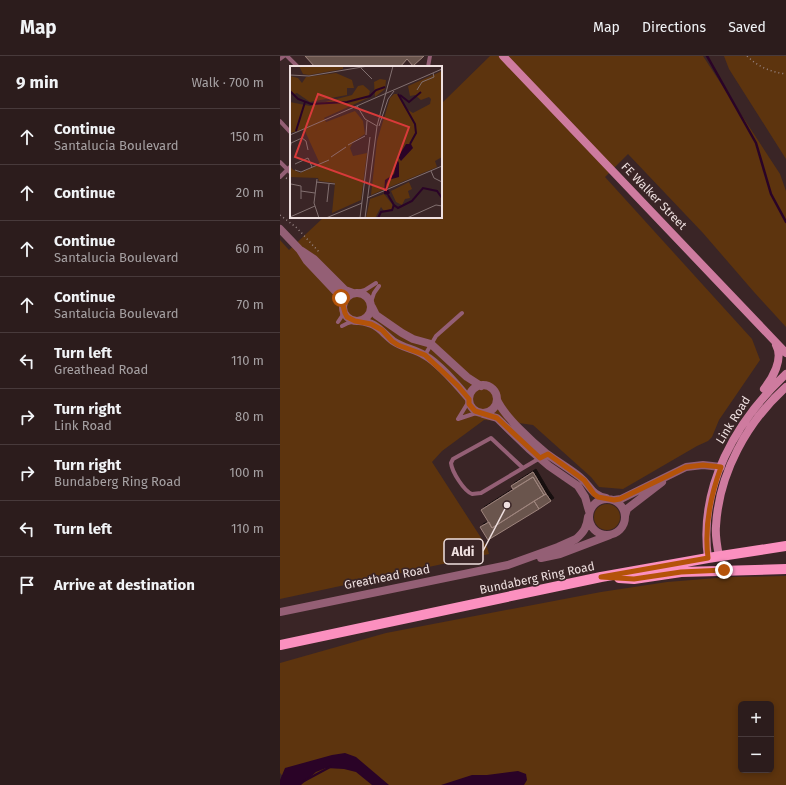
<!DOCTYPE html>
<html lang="en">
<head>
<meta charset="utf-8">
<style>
	body { margin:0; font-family:"Fira Sans",sans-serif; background:#342525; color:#f1f3f6 }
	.controls { position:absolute; right:12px; bottom:12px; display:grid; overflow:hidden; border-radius:6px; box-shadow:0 2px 6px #0003 }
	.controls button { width:36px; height:36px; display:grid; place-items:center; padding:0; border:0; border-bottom:1px solid #483a3b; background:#2c1c1c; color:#f1f3f6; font:20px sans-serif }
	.stop { position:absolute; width:12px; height:12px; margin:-9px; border:3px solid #b45309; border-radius:50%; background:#fff }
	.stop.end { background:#b45309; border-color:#fff; box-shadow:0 1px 4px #0008 }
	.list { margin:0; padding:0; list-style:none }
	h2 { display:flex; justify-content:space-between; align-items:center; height:52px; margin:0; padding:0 16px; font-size:17px }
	h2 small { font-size:13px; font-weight:400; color:#a6a1a3 }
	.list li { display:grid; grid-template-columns:26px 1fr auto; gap:12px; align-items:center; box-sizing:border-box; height:56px; padding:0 16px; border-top:1px solid #483a3b }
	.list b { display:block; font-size:15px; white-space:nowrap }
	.list p { margin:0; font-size:13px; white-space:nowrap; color:#a6a1a3 }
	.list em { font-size:13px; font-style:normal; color:#a6a1a3 }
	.icon { flex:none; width:22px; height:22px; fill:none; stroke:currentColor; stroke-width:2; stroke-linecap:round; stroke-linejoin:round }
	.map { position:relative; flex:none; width:506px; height:729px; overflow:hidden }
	header { display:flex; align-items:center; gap:24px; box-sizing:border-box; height:56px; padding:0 20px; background:#2c1c1c; border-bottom:1px solid #483a3b }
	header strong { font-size:19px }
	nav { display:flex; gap:22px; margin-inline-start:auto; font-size:14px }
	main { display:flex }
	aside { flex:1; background:#2c1c1c }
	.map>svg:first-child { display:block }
	.green { fill:#5d340e; fill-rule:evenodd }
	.water { fill:#2a0327 }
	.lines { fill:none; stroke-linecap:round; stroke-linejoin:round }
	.stream { stroke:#2a0327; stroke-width:2.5 }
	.building { fill:#6b544e; stroke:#9e857d; filter:url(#shadow) }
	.path { stroke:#998788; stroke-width:1.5; stroke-dasharray:1 3; stroke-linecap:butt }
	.lane { stroke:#945f75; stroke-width:4 }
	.street { stroke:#945f75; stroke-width:8 }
	.secondary { stroke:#ce7b9f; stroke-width:8 }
	.primary { stroke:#fb90bf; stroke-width:10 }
	.route { stroke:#b45309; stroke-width:5 }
	.labels { text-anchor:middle; stroke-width:3.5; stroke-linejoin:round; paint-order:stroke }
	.street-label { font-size:12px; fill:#efe0e0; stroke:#3a2526 }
	.inset-river { fill:none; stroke:#2a0327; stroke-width:2 }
	.inset-road { fill:none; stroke:#827070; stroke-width:1 }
	.view { fill:#d83a3a; fill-opacity:0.15; stroke:#d83a3a; stroke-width:2 }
	.inset-edge { fill:none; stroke:#efe0e0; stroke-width:2 }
	.leader { fill:none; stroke:#efe0e0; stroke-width:1.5 }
	.callout-dot { fill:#efe0e0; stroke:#3a2526; stroke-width:1.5 }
	.callout { fill:#3a2526; stroke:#efe0e0; stroke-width:1.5 }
	.callout-label { font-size:13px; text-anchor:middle; font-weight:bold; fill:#efe0e0 }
</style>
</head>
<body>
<header>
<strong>Map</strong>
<nav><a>Map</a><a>Directions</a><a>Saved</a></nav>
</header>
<main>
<aside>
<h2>9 min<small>Walk · 700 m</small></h2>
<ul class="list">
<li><svg class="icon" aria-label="ahead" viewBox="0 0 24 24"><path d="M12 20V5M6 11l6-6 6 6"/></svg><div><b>Continue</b><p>Santalucia Boulevard</p></div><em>150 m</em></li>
<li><svg class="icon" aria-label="ahead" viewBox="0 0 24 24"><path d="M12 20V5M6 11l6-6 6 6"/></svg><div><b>Continue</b></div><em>20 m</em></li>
<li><svg class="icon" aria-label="ahead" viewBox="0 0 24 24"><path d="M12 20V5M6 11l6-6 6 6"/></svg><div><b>Continue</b><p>Santalucia Boulevard</p></div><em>60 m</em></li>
<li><svg class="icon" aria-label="ahead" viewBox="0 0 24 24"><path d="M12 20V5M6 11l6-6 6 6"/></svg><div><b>Continue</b><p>Santalucia Boulevard</p></div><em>70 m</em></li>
<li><svg class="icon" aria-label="left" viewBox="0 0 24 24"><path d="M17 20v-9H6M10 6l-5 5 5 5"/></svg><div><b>Turn left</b><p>Greathead Road</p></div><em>110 m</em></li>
<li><svg class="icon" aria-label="right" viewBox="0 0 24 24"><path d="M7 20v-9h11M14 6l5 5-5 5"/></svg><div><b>Turn right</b><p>Link Road</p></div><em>80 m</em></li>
<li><svg class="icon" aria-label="right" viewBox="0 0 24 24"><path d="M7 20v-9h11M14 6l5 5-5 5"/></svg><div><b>Turn right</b><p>Bundaberg Ring Road</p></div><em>100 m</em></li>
<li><svg class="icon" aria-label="left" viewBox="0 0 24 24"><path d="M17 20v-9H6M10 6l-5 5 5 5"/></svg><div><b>Turn left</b></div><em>110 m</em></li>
<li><svg class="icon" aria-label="arrive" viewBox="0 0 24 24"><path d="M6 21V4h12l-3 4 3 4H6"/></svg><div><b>Arrive at destination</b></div></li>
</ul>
</aside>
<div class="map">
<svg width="506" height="729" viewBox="0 0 506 729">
	<defs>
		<filter id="shadow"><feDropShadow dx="3" dy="-3" stdDeviation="0" flood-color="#0009"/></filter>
	</defs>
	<rect width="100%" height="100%" fill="#3a2526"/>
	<path class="green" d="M210 0H423L500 118 506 135V271L474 236 423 177 348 98 325 121 472 283 480 304 439 364 432 381 428 385 417 390 343 433 319 431 311 421 253 369 224 365 204 364 162 395 152 406 207 491 209 498 0 543V184L9 194 44 161H161V48Z
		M444 0H506V103L449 13Z
		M314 461a13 13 0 1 1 26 0a13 13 0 1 1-26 0Z
		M506 520V729H11L0 717V607L106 577 321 536 387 526 449 521ZM461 648H491V714H461Z"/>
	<path class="water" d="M65 697 76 701 109 729H92L76 716 64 713 46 712 36 716 21 729H0V724L5 712 52 699Z
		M238 715 246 718 247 724 244 729H161L192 719H207Z"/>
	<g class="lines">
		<path class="stream" d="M427 0 476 87 491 138 506 166
			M24 725 50 711"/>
	</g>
	<path class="building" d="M25 0H144L133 10 127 3 120 11H35Z
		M253 416 266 438 264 439 253 421 233 433 231 430Z
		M253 421 264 439 212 472 201 454Z
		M266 438 271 445 259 453 254 445Z
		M254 445 259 453 208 484 200 471 209 466 212 472Z"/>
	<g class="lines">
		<path class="path" d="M467 0C478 11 491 16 506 18
			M10 65 11 64
			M6 122 11 125
			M0 159 17 172 39 196"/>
		<path class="lane" d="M7 0 18 11
			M0 3 4 0
			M148 11 150 0
			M0 65 11 77
			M0 106 11 117
			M0 121 11 110
			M78 236 85 234 96 227
			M91 246 94 237 99 230
			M58 266 62 260 63 253
			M62 270 68 267 75 265
			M145 299 156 280 182 257
			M189 345 178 363 193 358 199 357
			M211 382 243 412 201 437 192 438C184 435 172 416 171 407L173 403Z
			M243 412 260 402"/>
		<path class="street" d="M0 173 20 194 27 205 59 239 63 249
			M22 195 34 203 65 234 73 237
			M63 251a14 14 0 1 1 28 0a14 14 0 1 1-28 0Z
			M92 251 96 259 122 277 133 283 151 288 187 321 201 330
			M79 265C98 267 100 275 113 285 123 292 134 293 144 299 159 307 178 330 189 343
			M189 343a14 14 0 1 1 28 0a14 14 0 1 1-28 0Z
			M217 344C225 361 252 386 267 398 278 406 290 413 300 421 311 430 311 439 326 442
			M203 358 217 362 249 393 269 410 298 430 305 441 309 455
			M309 461a18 18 0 1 1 36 0a18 18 0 1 1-36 0Z
			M334 444 341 443 406 411 423 409 441 411
			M345 460 347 453 382 426
			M261 502 280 498 330 479
			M0 556 228 509 278 491 296 483C304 476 307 471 308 461"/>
		<path class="secondary" d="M223 0 506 297
			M484 333C492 323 504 303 496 289
			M439 500C437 490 435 480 436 470 439 417 467 366 506 331
			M428 502C418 431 456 365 506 318"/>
		<path class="primary" d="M339 522 354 523 401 516 506 513
			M0 589 321 521 428 502 506 490"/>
	</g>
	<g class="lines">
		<path class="route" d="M61 242 65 257 67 261 75 265 91 268 102 274 112 285 118 289 145 299 178 330 189 343V348L195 355 217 362 260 402 268 398 304 424 314 438 318 441 334 444 340 443 406 411 423 409 441 411C430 441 424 470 428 502L321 521 354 523 401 516 444 514"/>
	</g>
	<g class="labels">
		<g class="street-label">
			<text transform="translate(374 140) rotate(46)" y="4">FE Walker Street</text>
			<text transform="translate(453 364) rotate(-58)" y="4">Link Road</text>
			<text transform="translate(107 521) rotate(-11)" y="4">Greathead Road</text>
			<text transform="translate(257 522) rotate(-12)" y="4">Bundaberg Ring Road</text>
		</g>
	</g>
	<g transform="translate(10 10)">
		<rect width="152" height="152" fill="#3a2526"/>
		<path d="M9 0H53V3L19 9 13 8ZM152 5V91L145 95 147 101 81 129 87 75 100 32 104 28H108L115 42 123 47 140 38 141 33 139 31 131 34 125 29 120 30 118 20ZM46 7 62 14 64 22H57V29L20 36 7 27 4 28 0 24V10L8 12 12 17 16 11ZM90 13 96 14 95 23 85 31 84 16ZM73 19 80 25 78 32 34 52 36 56 65 45 73 55 75 68 63 76 60 82 63 90 77 87 71 134 42 147 45 117 29 115 28 112 0 111V99L2 103 10 107 30 98 14 63 0 67V36L20 40 62 29 68 20ZM119 116 122 123 118 125 120 132 115 133 112 139 106 136 101 125ZM94 128 102 138V143L94 145 91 141 85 152H76L80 133Z" fill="#5d340e"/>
		<path d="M116 78H121L123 82 111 95 108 91ZM107 93 109 97V111L98 114 96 119 100 127 98 129 94 128 95 114 104 108Z" fill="#2a0327"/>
		<path class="inset-river" d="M0 25 8 33 21 38 57 36 80 30 86 24 95 21M108 28 125 58 126 67 120 78M110 29 119 36 131 26M6 65 15 36M98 129 104 139 108 142 122 135 133 122 147 125 152 132M88 152 91 146 102 144 104 139"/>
		<path class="inset-road" d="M71 2 82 13M0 9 19 10 78 0M127 24 132 16 144 11 143 7M67 40 75 53 87 60M89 60 98 33 104 25M0 69 152 3M76 69 77 55M58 79 75 70M0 84 1 77 12 72 16 75 18 84M41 91 56 81M5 98 18 92 22 101M5 104 11 106 39 94M141 105 144 112 152 116M27 113 24 137 29 152M26 116 45 118M1 118 11 120V133M11 125 25 127M77 132 152 100M37 136 39 118M0 151 25 140M36 152 72 137M70 152 80 71M75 152 87 60 103 0M117 152 146 139 152 140"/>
		<path class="view" d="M28 28 119 61 96 124 5 91Z"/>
		<rect width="152" height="152" class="inset-edge"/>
	</g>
	<path class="leader" d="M227 449L203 495"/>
	<circle class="callout-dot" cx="227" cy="449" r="4"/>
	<rect class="callout" x="164" y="483" width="39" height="25" rx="4"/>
	<g class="callout-label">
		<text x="183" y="500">Aldi</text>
	</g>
</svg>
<div class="controls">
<button>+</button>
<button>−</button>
</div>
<div class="stop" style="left:61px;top:242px"></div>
<div class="stop end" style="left:444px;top:514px"></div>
</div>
</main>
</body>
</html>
